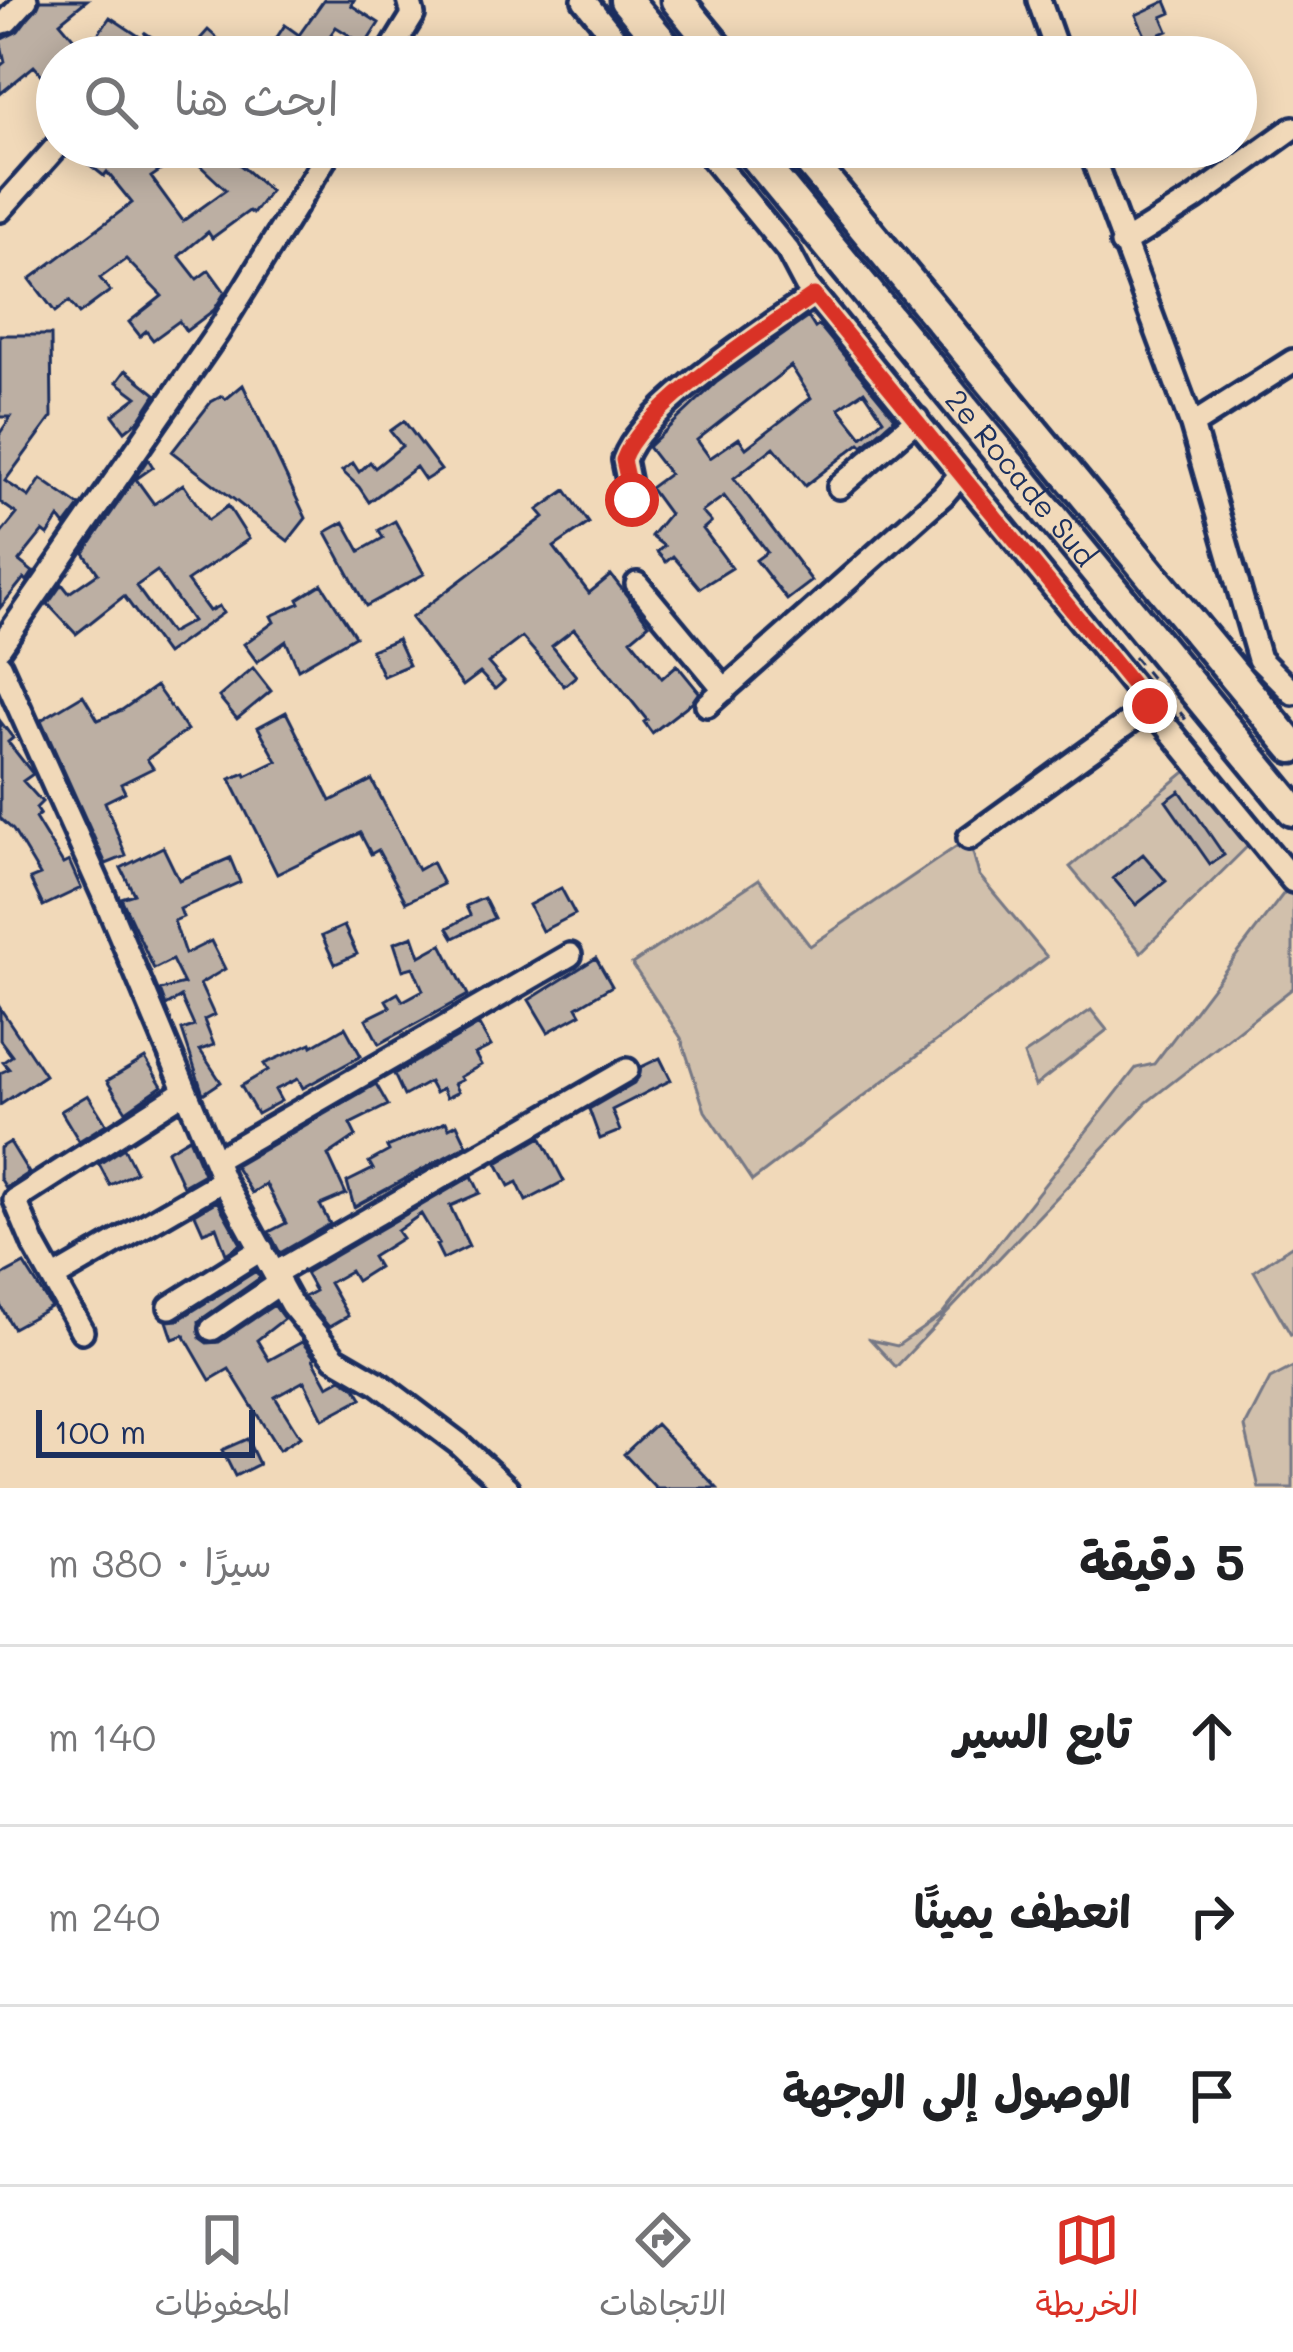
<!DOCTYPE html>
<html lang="ar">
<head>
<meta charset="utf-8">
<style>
	body { margin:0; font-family:Mali,"Playpen Sans Arabic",sans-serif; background:#f6f6f6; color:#202124; direction:rtl }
	.scale { position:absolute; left:36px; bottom:30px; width:219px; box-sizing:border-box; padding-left:12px; border:6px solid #1b2f5e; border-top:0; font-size:33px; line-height:42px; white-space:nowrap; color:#1b2f5e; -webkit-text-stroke:9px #f1d9b9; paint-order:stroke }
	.stop { position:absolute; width:36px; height:36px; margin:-27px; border:9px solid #d93025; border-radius:50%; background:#fff }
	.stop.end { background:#d93025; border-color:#fff; box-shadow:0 3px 12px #0008 }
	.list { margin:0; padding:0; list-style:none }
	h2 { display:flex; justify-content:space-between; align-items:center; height:156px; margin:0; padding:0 48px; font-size:51px }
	h2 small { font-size:39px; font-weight:400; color:#757577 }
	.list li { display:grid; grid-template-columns:78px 1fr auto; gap:36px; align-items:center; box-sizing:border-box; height:180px; padding:0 48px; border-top:3px solid #e0e0e0 }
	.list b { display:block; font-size:45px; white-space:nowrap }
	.list em { font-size:39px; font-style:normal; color:#757577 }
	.icon { flex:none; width:66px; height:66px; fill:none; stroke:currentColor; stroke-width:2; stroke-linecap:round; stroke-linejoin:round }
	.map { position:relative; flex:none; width:1293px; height:1488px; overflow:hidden; direction:ltr }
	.search { position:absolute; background:#fff; box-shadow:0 6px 30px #0003; left:36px; right:36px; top:36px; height:132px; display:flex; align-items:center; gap:30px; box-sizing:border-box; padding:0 42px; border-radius:66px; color:#757577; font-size:45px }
	.sheet { height:696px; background:#fff }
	nav { display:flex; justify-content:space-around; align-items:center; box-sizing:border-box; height:168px; border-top:3px solid #e0e0e0; background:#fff; font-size:33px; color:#757577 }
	nav a { display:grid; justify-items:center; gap:6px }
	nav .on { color:#d93025 }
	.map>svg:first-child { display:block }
	.green { fill:#d1c0ac; stroke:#767885; stroke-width:3 }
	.building { fill:#bcafa3; stroke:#1b2f5e; stroke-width:3; fill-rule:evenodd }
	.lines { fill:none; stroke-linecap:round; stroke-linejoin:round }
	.minor-casing { stroke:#1b2f5e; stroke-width:30 }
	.highway-casing { stroke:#1b2f5e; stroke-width:39 }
	.path { stroke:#1b2f5e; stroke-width:3; stroke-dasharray:9 9; stroke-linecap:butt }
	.minor { stroke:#f1d9b9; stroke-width:21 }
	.highway { stroke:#f1d9b9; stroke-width:30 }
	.route { stroke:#d93025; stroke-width:15 }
	.labels { text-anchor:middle; stroke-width:10; stroke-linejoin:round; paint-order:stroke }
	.street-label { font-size:30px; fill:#1b2f5e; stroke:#f1d9b9 }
</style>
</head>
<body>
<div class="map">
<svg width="1293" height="1488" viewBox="0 0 1293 1488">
	<rect width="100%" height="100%" fill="#f1d9b9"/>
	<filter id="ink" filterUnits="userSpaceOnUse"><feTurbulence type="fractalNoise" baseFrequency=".00833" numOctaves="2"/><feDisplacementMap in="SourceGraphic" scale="24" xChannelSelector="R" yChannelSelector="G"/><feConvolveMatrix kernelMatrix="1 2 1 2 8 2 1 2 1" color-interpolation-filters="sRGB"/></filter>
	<g filter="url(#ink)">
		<path class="green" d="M1196 763 1257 837 1141 952 1070 867Z
			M969 838 979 875 1047 957 752 1181 705 1111 681 1038 632 964 759 879 810 946Z
			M1293 881V988L1147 1102 896 1367 871 1340 897 1346 942 1315 1136 1068 1154 1064Z
			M1091 1010 1107 1030 1035 1086 1024 1055Z
			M1293 1245V1334L1291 1335 1254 1271Z
			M1293 1367V1488H1259L1245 1427 1270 1379Z"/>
		<path class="building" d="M41 0H87L60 22 81 47 98 34 110 17 152 45 144 32 182 57H128L109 50 104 57H57V67L44 77 34 66 0 94V66L5 62 0 40 18 31Z
			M324 0H354L351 5 379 23 365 45 336 27 322 47 313 40 302 57H264L285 25 299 35Z
			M1166 1 1171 13 1162 17 1168 31 1147 40 1136 15Z
			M208 30 238 57H184Z
			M105 147H116L127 156 140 147H173L180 157 151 177 183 221 226 190 193 159 204 147H252L239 164 270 191 253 214 249 211 212 238 208 232 179 256 197 279 209 270 225 292 214 310 186 331 179 321 153 340 146 331 140 336 129 322 162 296 126 259 100 278 110 291 79 314 69 301 55 312 30 279 132 203 107 172 104 176 90 165Z
			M808 317 815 328 819 325 895 418 863 446 860 443 805 486 774 447 734 478 812 581 787 600 756 560 767 552 724 496 702 512 711 522 703 529 732 568 700 588 673 556 666 562 657 552 664 546 651 536 669 514 650 488 669 474 648 447 717 382ZM791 366 811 398 746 448 739 438 710 458 697 440ZM864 391 883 419 862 437 839 408Z
			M0 335H51L52 417 5 481 29 497 41 479 80 506 65 526 59 518 48 535 43 531 19 561 33 572 27 581 24 578 0 608V535L17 514 0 502V433L11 417H0Z
			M126 370 156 394 139 420 125 431 113 415 137 397 117 382Z
			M243 385 306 518 288 541 172 452 211 402 222 396 226 399Z
			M404 421 441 470 425 480 416 467 369 502 359 487 342 471 353 463 359 472 370 462 375 468 402 446 390 431Z
			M148 459 153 467 136 479 154 504 183 484 208 520 228 506 249 539 187 581 209 611 219 606 223 613 166 654 124 596 76 634 48 604 62 584 69 593 98 573 84 553ZM157 571 192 621 170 633 136 586Z
			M566 490 589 523 554 547 589 593 611 575 649 624 631 639 662 678 677 665 699 692 692 702 652 733 644 722 647 720 574 629 552 646 576 676 564 686 522 637 488 663 504 681 495 689 480 673 463 686 411 618 544 517 538 510Z
			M395 521 424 574 366 606 326 532 344 522 360 551 383 538 379 530Z
			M322 584 355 636 298 669 286 641 257 662 244 644 274 622 271 616 300 603 298 599Z
			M397 639 409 665 383 676 371 650Z
			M253 668 271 691 237 719 219 697Z
			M156 686 187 730 147 759 153 768 121 784 125 792 105 802 126 856 106 864 41 720 83 695 98 720 122 710Z
			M286 712 331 801 372 780 418 870 432 862 443 884 406 902 378 850 371 854 360 833 277 874 230 779 245 773 246 776 277 761 258 727Z
			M0 721 13 738 8 742 33 774 23 781 42 802 36 808 40 814 35 818 63 864 69 861 81 888 43 906 30 879 40 875 13 830 0 818Z
			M1180 791 1224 855 1210 864 1166 801Z
			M163 847 179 880 230 858 240 882 180 909 183 917 174 921 185 954 211 941 225 969 200 984 214 1015 204 1020 214 1045 200 1050 221 1082 203 1094 182 1030 194 1026 181 997 166 1006 160 990 184 984 172 960 154 969 121 898 134 894 121 868Z
			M1143 854 1166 881 1136 905 1113 878Z
			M561 888 575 914 542 931 529 905Z
			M484 898 494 918 454 938 448 928 470 915 466 906Z
			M344 926 357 954 335 964 322 936Z
			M413 936 420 956 442 944 468 995 379 1044 366 1019 390 1007 386 1000 398 993 403 1001 423 990 413 967 403 970 394 943Z
			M596 958 612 986 577 1007 581 1014 548 1032 529 1000Z
			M0 1008 45 1075 0 1105V1073L9 1069 3 1062 12 1056 0 1040Z
			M479 1025 491 1046 475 1054 481 1065 460 1077 462 1080 454 1084 458 1092 446 1098 442 1089 435 1093 429 1082 404 1096 394 1074Z
			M345 1027 361 1056 303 1088 298 1079 275 1090 281 1101 257 1114 241 1086 268 1070 264 1064 311 1043 312 1046Z
			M145 1058 162 1086 126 1111 107 1081Z
			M660 1058 671 1080 612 1110 620 1131 600 1139 589 1109 634 1083 641 1067Z
			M376 1084 388 1105 350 1124 356 1136 328 1155 346 1194 320 1205 330 1224 280 1253 269 1232 286 1223 266 1184 252 1193 235 1166Z
			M88 1095 106 1124 79 1141 61 1111Z
			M446 1122 449 1128 457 1124 467 1145 354 1207 347 1182 373 1169 369 1162 389 1151 387 1147Z
			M541 1137 564 1181 526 1201 517 1182 509 1186 497 1163Z
			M189 1138 204 1174 183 1186 167 1151Z
			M10 1142 29 1173 6 1188 0 1178V1148Z
			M124 1148 136 1172 110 1185 99 1164Z
			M472 1176 480 1193 450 1206 469 1246 443 1259 436 1245 439 1244 421 1214 397 1231 402 1238 372 1257 378 1267 356 1281 350 1271 329 1283 348 1316 329 1327 304 1297 315 1291 305 1273Z
			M217 1201 241 1244 226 1254 216 1227 203 1232 195 1214Z
			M24 1264 51 1307 13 1328 0 1305V1277Z
			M256 1271 260 1278 199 1321 200 1338 207 1343 219 1342 274 1305 284 1319 257 1340 269 1360 302 1342 315 1358 313 1359 328 1386 341 1379 356 1388 362 1398 323 1419 304 1381 275 1397 300 1437 279 1450 229 1369 210 1380 184 1335 173 1339 167 1321 178 1320Z
			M656 1424 717 1488H656L624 1454Z
			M247 1439 259 1464 235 1476 222 1450Z"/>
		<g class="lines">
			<g class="minor-casing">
				<path id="minor" d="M584 0 630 57
					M1039 0 1059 57
					M0 23 7 21 26 0
					M387 57 413 15 409 0
					M703 147 788 251 806 285 1293 881
					M1089 147 1192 425 1259 659 1293 693
					M0 210 57 146
					M1122 244 1194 199 1293 128
					M1192 425 1293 361
					M839 487 917 419
					M632 500 624 460C642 407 766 329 814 295
					M637 584 725 690
					M0 647 218 332 332 147
					M0 665 104 896 223 1180 291 1304 335 1358 378 1383 459 1444 507 1488
					M707 705 943 495 960 475
					M969 838 1150 707
					M215 1160 570 955
					M275 1273 627 1070
					M53 1279 223 1180
					M170 1307 262 1249
					M212 1329 280 1283
					M82 1331 34 1245 15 1200 185 1091"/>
			</g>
			<g class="highway-casing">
				<g id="highway">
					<path d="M626 0 674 57"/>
					<path d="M677 0 724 57"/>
					<path id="s1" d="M748 147 1293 810"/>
					<path d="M798 147 1293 747"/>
				</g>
			</g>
			<path class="path" d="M1134 657 1189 723"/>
			<use href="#minor" class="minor"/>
			<use href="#highway" class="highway"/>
		</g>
	</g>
	<g class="lines" filter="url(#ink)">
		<path class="route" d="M632 500 623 460C641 408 767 328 814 295L1150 706"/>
	</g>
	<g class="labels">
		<g class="street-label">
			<text dy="10" stroke="none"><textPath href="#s1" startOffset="429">2e Rocade Sud</textPath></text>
		</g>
	</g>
</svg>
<div class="scale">100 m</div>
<div class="stop" style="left:632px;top:500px"></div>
<div class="stop end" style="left:1150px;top:706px"></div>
<div class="search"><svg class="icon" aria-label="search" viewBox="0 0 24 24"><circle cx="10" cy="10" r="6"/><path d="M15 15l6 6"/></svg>ابحث هنا</div>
</div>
<section class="sheet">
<h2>5 دقيقة<small>سيرًا · 380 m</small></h2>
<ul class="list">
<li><svg class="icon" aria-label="ahead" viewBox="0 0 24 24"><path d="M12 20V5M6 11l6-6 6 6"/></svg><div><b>تابع السير</b></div><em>140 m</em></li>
<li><svg class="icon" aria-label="right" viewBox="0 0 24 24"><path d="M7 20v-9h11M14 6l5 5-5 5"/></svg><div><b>انعطف يمينًا</b></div><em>240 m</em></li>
<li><svg class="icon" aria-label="arrive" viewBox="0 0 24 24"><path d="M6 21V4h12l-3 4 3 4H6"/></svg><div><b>الوصول إلى الوجهة</b></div></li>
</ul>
</section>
<nav>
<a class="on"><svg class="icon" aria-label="map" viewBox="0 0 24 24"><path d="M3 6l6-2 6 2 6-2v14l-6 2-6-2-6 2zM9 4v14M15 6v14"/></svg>الخريطة</a>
<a><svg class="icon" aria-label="directions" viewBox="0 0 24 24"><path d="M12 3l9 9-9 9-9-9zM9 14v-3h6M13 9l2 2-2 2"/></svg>الاتجاهات</a>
<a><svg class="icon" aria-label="saved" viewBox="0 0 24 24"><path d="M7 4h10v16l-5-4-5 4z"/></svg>المحفوظات</a>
</nav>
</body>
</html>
